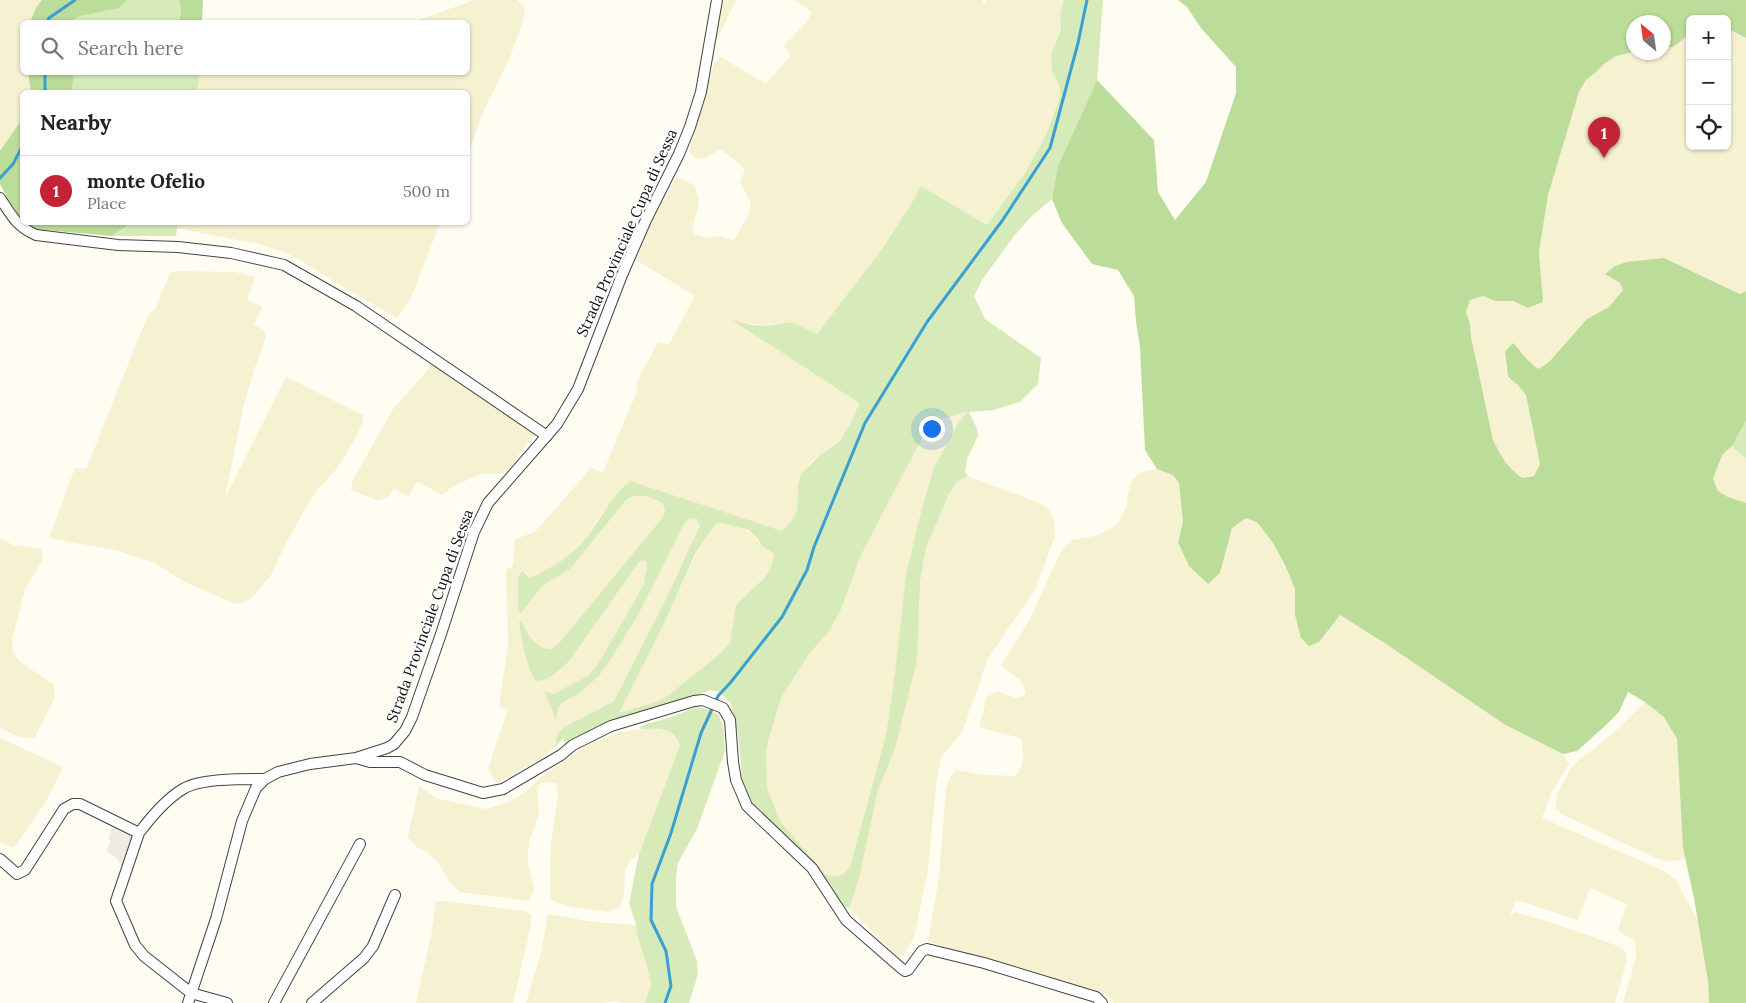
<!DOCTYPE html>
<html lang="en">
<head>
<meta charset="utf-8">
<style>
	body { margin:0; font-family:Lora,serif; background:#f6f6f6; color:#222 }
	.controls { position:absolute; right:15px; top:15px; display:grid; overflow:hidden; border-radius:8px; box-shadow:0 1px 4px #0004 }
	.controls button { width:45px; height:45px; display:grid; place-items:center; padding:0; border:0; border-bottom:1px solid #e0e0e0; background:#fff; color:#222; font:25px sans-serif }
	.compass { position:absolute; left:1626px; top:15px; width:45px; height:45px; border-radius:50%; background:#fff; box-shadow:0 1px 4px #0004; rotate:331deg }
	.you { position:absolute; left:931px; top:428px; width:18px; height:18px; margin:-12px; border:4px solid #fff; border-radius:50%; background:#1a73e8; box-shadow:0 0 0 8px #1a73e833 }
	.badge { display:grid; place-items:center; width:32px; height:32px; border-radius:50%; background:#c42335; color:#fff; font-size:16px; font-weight:700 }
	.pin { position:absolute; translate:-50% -41px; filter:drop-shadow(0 1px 2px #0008) }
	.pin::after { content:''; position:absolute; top:26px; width:18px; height:15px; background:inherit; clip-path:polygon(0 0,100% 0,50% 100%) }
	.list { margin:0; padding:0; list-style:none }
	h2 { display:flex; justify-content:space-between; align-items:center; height:65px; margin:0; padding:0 20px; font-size:21px }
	h2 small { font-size:16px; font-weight:400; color:#767676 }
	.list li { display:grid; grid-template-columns:32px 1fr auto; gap:15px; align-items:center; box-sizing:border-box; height:70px; padding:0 20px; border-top:1px solid #e0e0e0 }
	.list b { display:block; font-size:19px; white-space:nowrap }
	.list p { margin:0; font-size:16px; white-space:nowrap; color:#767676 }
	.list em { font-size:16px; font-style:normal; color:#767676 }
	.icon { flex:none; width:28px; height:28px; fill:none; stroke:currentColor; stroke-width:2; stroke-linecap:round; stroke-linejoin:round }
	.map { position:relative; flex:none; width:1746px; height:1003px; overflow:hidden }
	.search { position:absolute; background:#fff; box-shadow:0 1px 4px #0004; left:20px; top:20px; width:450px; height:55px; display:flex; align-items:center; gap:12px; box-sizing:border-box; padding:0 18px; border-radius:8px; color:#767676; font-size:19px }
	.panel { position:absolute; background:#fff; box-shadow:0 1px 4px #0004; left:20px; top:90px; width:450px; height:135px; border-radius:8px }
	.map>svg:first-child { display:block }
	.farmland { fill:#f6f1d1 }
	.green { fill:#d7ebba; fill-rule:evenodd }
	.forest { fill:#bcdc99 }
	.plaza { fill:#f0ebe0 }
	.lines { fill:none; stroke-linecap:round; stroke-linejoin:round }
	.stream { stroke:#3a9fd1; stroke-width:3 }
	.street-casing { stroke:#434343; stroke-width:12 }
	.street { stroke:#fff; stroke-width:10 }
	.labels { text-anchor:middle; stroke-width:5; stroke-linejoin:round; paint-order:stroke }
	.street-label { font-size:15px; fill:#101010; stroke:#fff }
</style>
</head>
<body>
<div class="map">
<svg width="1746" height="1003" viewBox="0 0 1746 1003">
	<rect width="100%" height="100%" fill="#fffcf2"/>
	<path class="farmland" d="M0 0H42L36 8 30 22H22V72L28 73 31 92H22V119L0 151Z
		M475 0H517L525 8 523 21 510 57 481 117 468 155V92H197L200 73 468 72V22H412Z
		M722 0H736L715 44 717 27Z
		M794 0H982L983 5 987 0H1063L1060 16 1061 30 1051 54 1052 72 1058 82 1061 95 1046 135 1025 174 987 225 921 186 916 196 882 249 817 334 792 322 767 326 734 321 859 403 853 419 840 441 830 447 809 464 798 486 797 510 791 521 782 531 629 482 600 516 586 538 561 563 530 578 525 572 533 596 542 586 570 569 627 499 633 496 646 495 662 503 665 509 663 517 560 642 551 649 539 646 534 642 521 621 522 639 532 674 535 680 556 674 570 660 639 562 645 559 647 565 644 584 598 664 588 676 565 688 553 694 544 691 556 719 558 708 563 702 580 693 599 676 609 662 637 617 685 521 690 518 697 519 700 524 667 597 614 701 563 728 555 742V747L545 756 499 782 494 781 489 769 492 756 508 710 499 706 508 645 506 570 513 566 515 539 535 532 591 468 603 472 636 394 638 380 658 342 669 344 695 296 633 258 676 177 694 185 699 199 697 212 692 230 694 234 707 238 720 236 732 240 735 239 748 216 751 203 740 182 745 170 738 162 720 149 704 159 696 158 689 152 714 64 721 57 766 84 791 55 784 46 809 19 811 11Z
		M1727 28 1746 38V291L1741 294 1664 258 1628 262 1620 283 1623 290 1609 307 1587 319 1549 362 1539 369 1528 363 1522 352H1505L1507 377 1518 385 1526 395 1540 464 1534 476 1522 478 1512 470 1498 451 1493 440 1471 337 1470 324 1466 312 1470 300 1483 296 1495 301H1513L1528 308 1543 302 1539 252 1548 195 1556 163 1579 92 1586 80 1596 72 1605 63 1616 56 1633 52H1664V48L1673 47 1690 34V146H1727Z
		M178 222 440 223 411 298 397 318 328 278 299 259 281 251 259 244 177 228Z
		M175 271 235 272 255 277 247 300 262 307 254 325 264 330 266 337 254 370 243 408 225 498 286 377 363 415V421L354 441 335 471 315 492 286 543 271 575 251 599 239 604 233 603 185 582 153 562 114 550 49 538 75 468 86 469 148 315 155 309 170 273Z
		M433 364 530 431 534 435 507 470 502 473 483 474 469 479 452 487 442 495 419 482 416 483 408 497 394 489 388 497 379 501 351 490 352 482 393 409Z
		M968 412 958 423 934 467 919 519 906 574 895 672 886 735 850 867 843 876 836 878 826 875 780 821 767 788 766 749 781 698 809 654 827 634 840 612 861 555 923 436 942 419Z
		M1732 446 1746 459V503L1728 497 1717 491 1713 479 1722 455Z
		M1157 469 1174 475 1179 483 1183 522 1178 542 1207 584 1220 573 1232 528 1246 518 1258 522 1273 543 1285 566 1295 589V615L1319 642 1339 615 1389 646 1504 724 1563 754 1569 764 1551 793 1542 818 1660 869 1676 880 1699 923 1708 981 1709 1003H1623L1636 957 1635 942 1632 938 1622 934 1618 929 1627 904 1590 888 1578 920 1516 900 1510 916 1515 912 1553 923 1618 946 1626 952 1627 960 1615 1003H1114L1109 997 1099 991 982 960 928 941 939 878 946 788 951 776 957 770 982 775 1015 776 1019 772 1023 759V746L1020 738 979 727 987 697 997 691 1016 698 1024 696 1026 692 1021 681 1001 665 1029 621 1061 551 1072 540 1095 536 1114 527 1122 517 1127 505 1128 493 1132 480 1141 472Z
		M968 476 1044 505 1050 511 1055 523V536L1035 590 988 658 963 730 941 758 936 785 928 870 914 938 903 956H897L849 908 878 790 895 749 905 708 920 582 926 548 949 494 957 482Z
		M722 523 743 528 753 534 761 545 774 554 771 567 756 587 736 605 730 642 722 652 670 694 659 701 618 714 665 622 696 554 712 529 716 524Z
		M0 538 13 545 42 549 43 560 26 587 12 639 13 652 20 662 53 684 55 697 35 737 29 738 17 736 0 728Z
		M1645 702 1664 717 1677 739 1683 848 1685 859 1670 862 1656 858 1563 815 1555 808 1558 792 1571 768 1580 759 1598 746 1621 726Z
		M662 727 677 736 680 745 639 854 630 860 625 871 624 894 620 907 608 912 572 907 551 900 550 892 551 842 558 795 556 783 542 782 537 788 539 814 530 838 528 851V863L534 888 529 901 460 892 450 883 437 861 428 853 416 847 408 837 419 786 438 799 486 809 506 803 526 792 540 778 587 745 621 732Z
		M0 738 63 767 45 803 14 848 0 842Z
		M436 901H446L522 911 531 914V924L513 1003H416L431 935Z
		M548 914 593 922 636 925 637 935 647 966 651 985 645 1003H622L617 1001 603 1003H526L541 953Z"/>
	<path class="green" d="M127 0H179L181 12 179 22H68C88 8 108 17 127 0Z
		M1063 0H1103L1097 80 1058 166 1052 199 1031 217 1014 236 982 280 974 296 985 319 1041 358 1038 384 1020 402 994 410 969 412 977 429 978 436 967 459 965 472 968 476 957 482 949 494 926 548 920 582 917 660 895 749 878 790 859 878 849 908 844 907 791 839 761 815 743 788 738 733 731 704 719 692 711 690 600 727 566 744 563 739 555 747 557 735 563 728 614 701 667 597 700 525 697 519 690 518 685 522 637 617 609 662 599 676 580 693 563 702 558 708 556 720 544 691 553 694 559 691 588 676 598 664 644 584 647 565 645 560 639 562 570 660C560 670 550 681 535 681 526 663 522 641 519 622L521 621C529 635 534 648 551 649L560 642 663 517 665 509 662 503C650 497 641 492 627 499L570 569 542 586 521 613 518 610V577L522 571 530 578C553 567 571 557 587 537 602 517 610 498 630 481L782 531 791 521 797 510 798 486 801 474 820 455 840 441 853 419 859 403 732 320 752 325 767 326 792 322 817 334 882 249 916 196 921 186 987 225 1025 173 1046 135 1061 95 1058 82 1052 72 1051 54 1061 30 1060 16ZM967 412 958 423 934 467 919 519 906 574 895 672 886 735 850 867C842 876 838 878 826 875L780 821 767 788 766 749 781 698 809 654 827 634 840 612 861 555 923 436 942 419ZM722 523 749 530 758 539 761 545 774 554 771 567 764 578 736 605 730 642 722 652 670 694 659 701 619 713 665 622 695 554 712 529 716 524Z
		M74 73H200L197 92H72Z
		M128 223H178L176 236H111L124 228Z
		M1746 421V459L1732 446Z
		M696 707 708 709 719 715 723 727 725 751 697 829 678 863 676 877V907L697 961 698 974 689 1003H645L651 985 647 966 637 935 636 925 629 903 639 854 680 745C673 726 659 728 641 729L640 726 675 716Z"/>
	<path class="forest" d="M42 0H127L119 8 80 16 68 22H30L36 8Z
		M179 0H203L202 22H179L181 12Z
		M1178 0H1746V38L1727 28V19H1690V34L1673 47 1664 48V22H1634L1633 52 1616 56 1605 63 1596 72 1586 80 1579 92 1548 195 1539 252 1543 302 1528 308 1513 301H1495L1483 296 1470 300 1466 312 1470 324 1471 337 1493 440C1500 455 1508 468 1522 478L1534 476 1540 464 1526 395 1518 385 1508 377 1505 352 1513 343C1523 353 1527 362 1539 369L1549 362 1587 319 1609 307 1623 290 1620 283 1605 274 1615 266 1627 262 1664 258 1740 294 1746 291V421L1732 446 1722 455 1713 479 1718 491 1728 497 1746 503V1003H1709L1708 981 1694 898 1683 848 1677 739 1664 717 1645 702 1628 692 1619 712 1606 725 1577 751 1563 754 1504 724 1389 646 1340 615 1319 642 1309 646 1301 638 1295 615V589L1285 565 1273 543 1258 523 1246 518 1232 528 1220 573 1208 584 1189 566 1178 542 1183 522 1179 483 1173 475 1157 469 1145 450 1140 347 1136 322 1134 296 1118 270 1092 264 1062 223 1052 199 1058 166 1097 80 1154 140 1158 192 1175 220 1206 182 1236 93V67L1201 28 1187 7Z
		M28 73H74L72 92H31Z
		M22 119V222L128 223 124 228 111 236 34 229 21 223 0 184V151Z"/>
	<path class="plaza" d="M114 825 137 835 125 869 121 867 117 858 106 851 111 841 108 838Z"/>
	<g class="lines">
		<path class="stream" d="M47 22 49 18 75 0
			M45 72V92
			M0 178 13 164 22 147
			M665 1003 671 986 666 951 651 920 652 884 671 833 701 733 718 696 731 682 782 617 807 570 814 547 865 423 927 322 1002 221 1050 148 1078 43 1087 0"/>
		<g class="street-casing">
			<path id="street" d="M0 198C12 216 16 226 36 235L118 245 178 247 231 253 284 265 356 306 547 436
				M356 758 370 762H400L425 775 483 793 503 789 561 755 573 745 611 726 694 701 703 700 723 708 730 720 733 762 736 780 747 806 812 868 846 920 901 968 905 971 908 970 922 951 927 949 984 963 1096 997 1102 1003
				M139 833 116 901 135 945 144 956 191 993 227 1003
				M0 859 17 874 25 870 64 809 73 804H80L139 833C151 817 166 799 183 789 201 778 244 779 265 779
				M188 1003 216 919 242 821 256 788 265 779 278 772 310 764 356 758 387 748 394 744 405 731 412 717 441 634 474 532 488 503 557 424 578 389 622 275 646 220 679 154 690 127 701 92 717 0
				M274 1003 360 844
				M312 1003 364 958 373 946 395 895"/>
		</g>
		<use href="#street" class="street"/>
	</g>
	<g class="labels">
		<g class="street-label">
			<text transform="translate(627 233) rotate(-66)" y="5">Strada Provinciale Cupa di Sessa</text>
			<text transform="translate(430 616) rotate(-70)" y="5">Strada Provinciale Cupa di Sessa</text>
		</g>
	</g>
</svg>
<div class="controls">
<button>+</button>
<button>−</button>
<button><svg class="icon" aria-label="locate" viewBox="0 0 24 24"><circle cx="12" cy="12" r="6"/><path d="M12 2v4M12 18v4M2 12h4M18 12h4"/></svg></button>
</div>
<svg class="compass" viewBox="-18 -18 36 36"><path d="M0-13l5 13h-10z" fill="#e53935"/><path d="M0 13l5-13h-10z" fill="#767676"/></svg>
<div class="you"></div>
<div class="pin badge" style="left:1604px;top:158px">1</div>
<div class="search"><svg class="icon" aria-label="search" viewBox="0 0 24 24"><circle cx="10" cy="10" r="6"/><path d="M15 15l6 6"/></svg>Search here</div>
<section class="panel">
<h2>Nearby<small></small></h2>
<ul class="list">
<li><span class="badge">1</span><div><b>monte Ofelio</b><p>Place</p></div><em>500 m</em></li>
</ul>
</section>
</div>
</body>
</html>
